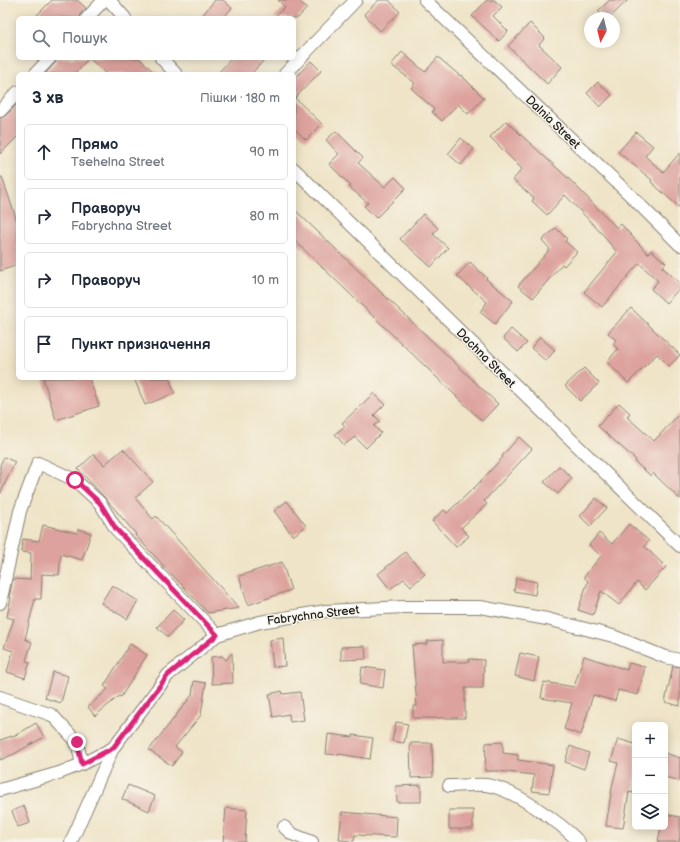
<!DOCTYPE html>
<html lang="uk">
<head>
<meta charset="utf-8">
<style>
	body { margin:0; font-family:"Balsamiq Sans",sans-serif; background:#f2f2f3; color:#1f2937 }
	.controls { position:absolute; right:12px; bottom:12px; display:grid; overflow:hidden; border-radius:6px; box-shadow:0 2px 10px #0003 }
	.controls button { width:36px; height:36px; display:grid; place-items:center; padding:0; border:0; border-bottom:1px solid #e0e1e3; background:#fff; color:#1f2937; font:20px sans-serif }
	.compass { position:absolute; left:584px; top:12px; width:36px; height:36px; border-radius:50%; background:#fff; box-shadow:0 2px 10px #0003; rotate:187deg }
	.stop { position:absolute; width:12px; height:12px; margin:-9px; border:3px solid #db2777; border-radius:50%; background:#fff }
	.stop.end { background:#db2777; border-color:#fff; box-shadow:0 1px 4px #0008 }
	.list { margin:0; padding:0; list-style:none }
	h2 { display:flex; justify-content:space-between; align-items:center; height:52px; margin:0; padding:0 16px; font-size:17px }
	h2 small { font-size:13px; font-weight:400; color:#747a83 }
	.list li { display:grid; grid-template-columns:26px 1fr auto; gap:12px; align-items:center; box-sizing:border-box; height:56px; margin:0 8px 8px; padding:0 8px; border:1px solid #e0e1e3; border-radius:6px }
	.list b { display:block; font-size:15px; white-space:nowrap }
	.list p { margin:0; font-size:13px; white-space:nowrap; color:#747a83 }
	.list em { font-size:13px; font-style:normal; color:#747a83 }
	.icon { flex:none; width:22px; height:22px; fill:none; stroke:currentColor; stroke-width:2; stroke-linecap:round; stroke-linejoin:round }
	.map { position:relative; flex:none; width:680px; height:842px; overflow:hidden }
	.search { position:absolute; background:#fff; box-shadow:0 2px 10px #0003; left:16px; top:16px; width:280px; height:44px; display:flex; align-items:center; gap:10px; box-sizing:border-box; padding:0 14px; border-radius:6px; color:#747a83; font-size:15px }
	.panel { position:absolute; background:#fff; box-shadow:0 2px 10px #0003; left:16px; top:72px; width:280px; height:308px; border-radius:6px }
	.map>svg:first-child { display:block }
	.building { fill:#dda29d }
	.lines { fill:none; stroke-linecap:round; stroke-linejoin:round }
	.street-casing { stroke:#868072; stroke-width:14 }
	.street { stroke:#fff; stroke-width:12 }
	.route { stroke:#db2777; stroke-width:5 }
	.labels { text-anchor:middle; stroke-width:3; stroke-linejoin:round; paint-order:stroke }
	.street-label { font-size:12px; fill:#1c1c1c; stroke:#f7f3e8 }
</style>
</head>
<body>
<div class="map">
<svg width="680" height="842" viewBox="0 0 680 842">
	<rect width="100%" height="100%" fill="#f7f3e8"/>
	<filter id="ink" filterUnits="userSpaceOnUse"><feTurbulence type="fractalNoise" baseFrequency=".025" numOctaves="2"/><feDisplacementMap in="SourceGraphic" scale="8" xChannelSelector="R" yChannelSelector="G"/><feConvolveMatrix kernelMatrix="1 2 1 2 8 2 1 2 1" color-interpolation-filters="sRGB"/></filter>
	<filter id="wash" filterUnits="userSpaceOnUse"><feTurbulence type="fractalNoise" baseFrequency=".012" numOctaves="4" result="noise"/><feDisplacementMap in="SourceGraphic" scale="16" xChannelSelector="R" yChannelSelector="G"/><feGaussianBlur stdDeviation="0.9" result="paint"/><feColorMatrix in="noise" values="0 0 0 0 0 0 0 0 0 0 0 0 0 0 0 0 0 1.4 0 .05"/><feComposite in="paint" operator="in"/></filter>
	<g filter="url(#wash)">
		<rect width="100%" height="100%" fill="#efe4c7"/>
		<g id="blocks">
			<path class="building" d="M52 0H77L86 8 81 13 80 18H34Z
				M215 0H223L232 8 223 18H200Z
				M278 0H298L307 8 298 18H273L285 7Z
				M379 0H389L400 12 380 31 364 14Z
				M487 0H494L502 7 493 16 508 31 499 41 472 16Z
				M610 0H628L609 18H605L598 11Z
				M530 23 545 38 539 45 562 67 547 84 508 46Z
				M402 52 425 72 438 57 460 76 461 75 484 98 468 114 458 104 442 121 432 112 434 109 411 88 415 83 391 65Z
				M57 58H139L156 74H106L89 58 74 74H45L55 63Z
				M232 58H266L251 74H217Z
				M311 61 321 71 295 98 322 124 306 140 294 128V79Z
				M598 82 612 95 600 107 587 93Z
				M18 103V136L0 154V118L5 116Z
				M506 121 571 181 617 228 621 224 648 254 651 250 666 263 662 267 680 283V288L666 303 651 289 658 281 639 263 602 307 584 292 617 252 605 238H606L565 195 547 215 532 201 534 198 513 180 522 169 490 137Z
				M336 131 363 158 358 163 385 187 395 177 406 188 376 218 364 206 368 203 349 187 351 186 329 164 339 154 326 140Z
				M636 132 653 146 645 156 663 172 680 153V208L651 182 652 180 618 152Z
				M461 138 474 149 461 165 448 154Z
				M0 177H2L18 224V265L0 271Z
				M294 209 498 404 482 421 294 240Z
				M423 214 438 228 433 234 448 248 431 267 400 239Z
				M556 228 567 239 565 241 577 252 564 266 562 264 533 298 518 286 550 249 542 240Z
				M470 262 487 278 486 279 513 301 495 324 480 312 487 302 457 276Z
				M631 308 680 355 669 366 657 354 628 383 607 362 618 349 613 344 616 340 608 333Z
				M511 329 527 343 518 352 503 338Z
				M540 337 555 350 546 361 531 348Z
				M584 368 599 383 580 401 565 386Z
				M43 378H89L99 406 56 420Z
				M134 378H169L175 393 145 405Z
				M374 393 385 404 374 415 380 421 374 426 381 433 366 448 355 437 344 445 335 434 345 426 342 423Z
				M619 403 630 413 627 417 654 441 680 413V499L653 473 651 476 635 462 636 460 598 426Z
				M519 437 532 449 484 501 487 504 461 528 469 536 456 547 432 521 444 510 447 513 476 486 503 457 502 456Z
				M123 449 153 482 135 498 153 519 156 516 239 608 208 613 135 535 136 534 105 498 78 469 94 454 104 465Z
				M4 457 15 462 0 494V465Z
				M559 466 572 478 558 494 544 482Z
				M596 498 607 508 590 526 580 516Z
				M287 501 306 526 293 536 274 511Z
				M629 524 649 541 644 546 666 567 645 590 637 582 619 605 601 591 593 615 578 610 588 581 584 577 601 556 589 545 599 533 612 544Z
				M43 525 77 533 78 529 91 533 82 560 61 554 59 575 42 574 41 599H35L25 639 32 642 26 661 30 662 25 678 7 672 13 651 4 648 14 619 7 617 11 597H9L13 579 30 580 31 553 21 552 23 539 39 541Z
				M405 552 425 574 411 586 404 579 390 589 378 574Z
				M282 562 291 590 248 605 239 576Z
				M516 578 537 582 535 595 514 591Z
				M112 585 138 601 127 619 101 603Z
				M173 610 184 620 168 637 157 627Z
				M283 638 285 666 273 667 270 640Z
				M443 640V662H469V659L484 660 483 688H465V718H413V706H417L412 645 427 644V641Z
				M130 644 147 655 121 697 119 696 95 716 88 707 108 689 104 686Z
				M365 646 366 659 341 660V647Z
				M232 653 233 683 212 684 211 657 222 656 226 660Z
				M520 653 539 657 534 681 515 676Z
				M584 656 627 670 629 663 645 667 638 695 618 690 615 701 593 695 581 735 564 729 572 703 541 698 544 682 574 687Z
				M673 666 680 667V706L665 702Z
				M362 667 385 670 383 688 360 684Z
				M53 672 68 676 61 703 45 698Z
				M194 681 206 683 201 715 175 747 182 752 172 766 149 750 192 695Z
				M282 691 283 694 300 692 304 720 290 722 289 714 273 717 269 694Z
				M396 722 408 724 404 743 392 741Z
				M36 723 44 737 14 754 0 760V740L18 734Z
				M328 734 353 737V735L373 738 370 759 339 754V755L326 754Z
				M618 739 635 744V785L633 793 629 792 623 828 606 826 612 787 618 763 611 761Z
				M503 742V753L518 755V760L553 765 549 793 532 791 534 775 498 771H485L486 743Z
				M410 743H432L433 777 411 778Z
				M570 746 589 753 584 769 565 762Z
				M665 753 680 758V781L665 777Z
				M128 785 155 796 149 811 122 799Z
				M421 785V802H397L396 786Z
				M24 806 30 823 18 827 12 811Z
				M226 808 247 810 245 842H223Z
				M449 810H473V829H449Z
				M342 812 397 817 396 837 355 835 354 841 339 840Z
				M665 814 680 817V836L679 842H658L661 827H665Z"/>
		</g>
	</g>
	<g filter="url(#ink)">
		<use href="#blocks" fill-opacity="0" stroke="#868072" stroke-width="1"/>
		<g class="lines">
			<g class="street-casing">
				<path id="street" d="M109 0 125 18
					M425 0 629 194 680 245
					M87 18 104 0
					M161 58 176 74
					M35 74 50 58
					M285 74 356 0
					M0 111 18 92
					M294 169 680 546
					M0 603 20 511 38 463 75 480 100 503 116 529 217 635
					M0 697 52 715 77 742 82 764
					M449 786C461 786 474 784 486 785 512 788 561 823 579 842
					M0 790 59 773 82 764 113 748 168 675 217 635 260 622 326 611 404 607H480L547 619 613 636 665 657 680 660
					M284 827 292 834 312 842
					M71 842 113 748"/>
			</g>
			<use href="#street" class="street"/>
		</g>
	</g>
	<g class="lines" filter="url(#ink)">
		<path class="route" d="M75 480 100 503 116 529 217 635 168 675 113 748 82 764 77 742"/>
	</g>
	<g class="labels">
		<g class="street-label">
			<text transform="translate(553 122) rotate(44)" y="4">Dalnia Street</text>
			<text transform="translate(486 358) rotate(45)" y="4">Dachna Street</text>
			<text transform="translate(313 615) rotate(-7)" y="4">Fabrychna Street</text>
		</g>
	</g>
</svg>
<div class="controls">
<button>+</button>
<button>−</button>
<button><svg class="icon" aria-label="layers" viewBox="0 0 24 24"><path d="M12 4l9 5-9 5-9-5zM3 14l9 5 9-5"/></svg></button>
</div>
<svg class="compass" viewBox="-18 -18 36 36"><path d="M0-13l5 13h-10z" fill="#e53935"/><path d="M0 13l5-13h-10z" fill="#747a83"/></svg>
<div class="stop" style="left:75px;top:480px"></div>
<div class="stop end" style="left:77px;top:742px"></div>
<div class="search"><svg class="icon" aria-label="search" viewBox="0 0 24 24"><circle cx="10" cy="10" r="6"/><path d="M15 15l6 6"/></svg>Пошук</div>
<section class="panel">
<h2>3 хв<small>Пішки · 180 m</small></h2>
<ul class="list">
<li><svg class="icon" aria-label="ahead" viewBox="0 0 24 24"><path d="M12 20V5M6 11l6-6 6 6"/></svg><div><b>Прямо</b><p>Tsehelna Street</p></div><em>90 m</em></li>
<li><svg class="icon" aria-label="right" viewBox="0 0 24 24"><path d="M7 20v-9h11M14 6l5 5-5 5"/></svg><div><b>Праворуч</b><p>Fabrychna Street</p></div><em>80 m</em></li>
<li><svg class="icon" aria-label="right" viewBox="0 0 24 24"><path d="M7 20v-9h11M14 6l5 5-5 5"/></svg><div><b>Праворуч</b></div><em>10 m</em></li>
<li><svg class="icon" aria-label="arrive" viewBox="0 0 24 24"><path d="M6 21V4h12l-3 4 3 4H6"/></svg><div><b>Пункт призначення</b></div></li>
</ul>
</section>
</div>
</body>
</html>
